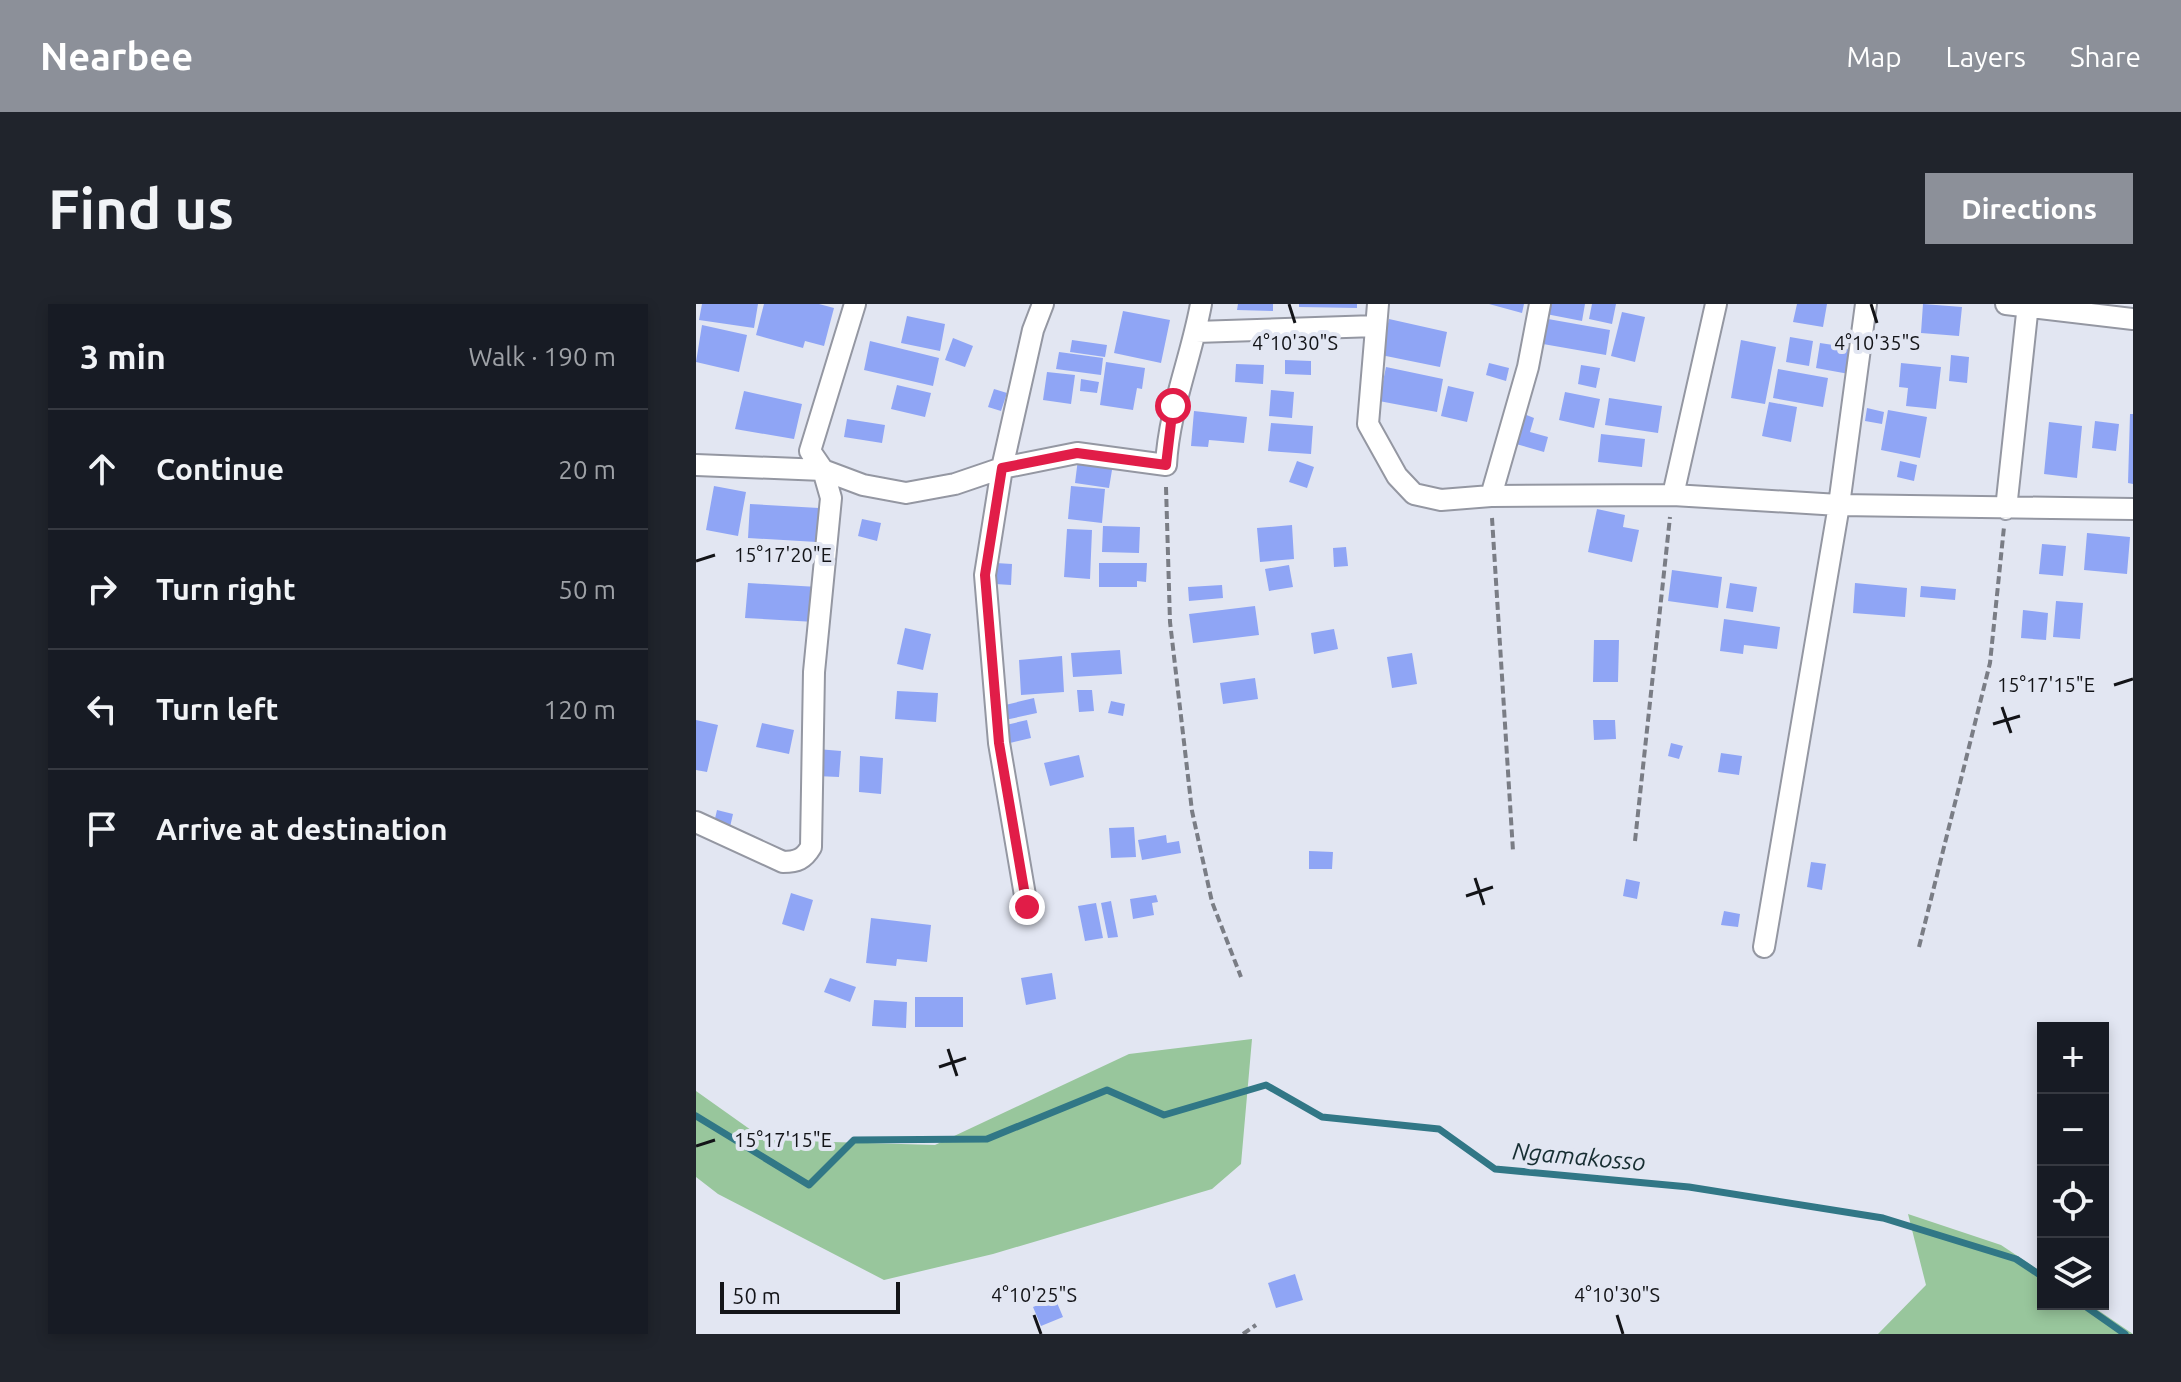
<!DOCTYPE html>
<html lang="en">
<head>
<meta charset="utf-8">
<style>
	body { margin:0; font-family:Ubuntu,sans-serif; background:#20242c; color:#f1f3f6 }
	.controls { position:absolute; right:24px; bottom:24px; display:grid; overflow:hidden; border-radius:0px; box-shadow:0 4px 12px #0003 }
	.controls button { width:72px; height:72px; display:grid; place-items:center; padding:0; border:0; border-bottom:2px solid #363941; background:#171b24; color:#f1f3f6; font:40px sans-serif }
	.scale { position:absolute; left:24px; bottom:20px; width:180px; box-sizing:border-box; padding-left:8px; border:4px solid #131418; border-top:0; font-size:22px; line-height:28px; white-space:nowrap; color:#131418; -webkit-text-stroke:6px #e2e6f2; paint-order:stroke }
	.stop { position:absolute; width:24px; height:24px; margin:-18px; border:6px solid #e11d48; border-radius:50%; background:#fff }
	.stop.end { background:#e11d48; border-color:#fff; box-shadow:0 2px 8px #0008 }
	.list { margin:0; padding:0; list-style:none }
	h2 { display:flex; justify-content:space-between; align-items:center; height:104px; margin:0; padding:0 32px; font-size:34px }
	h2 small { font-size:26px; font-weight:400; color:#9ea1a6 }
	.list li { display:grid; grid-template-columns:52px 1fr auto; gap:24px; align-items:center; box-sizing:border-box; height:120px; padding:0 32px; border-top:2px solid #363941 }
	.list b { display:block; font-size:30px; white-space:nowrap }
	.list em { font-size:26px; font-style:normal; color:#9ea1a6 }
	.icon { flex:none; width:44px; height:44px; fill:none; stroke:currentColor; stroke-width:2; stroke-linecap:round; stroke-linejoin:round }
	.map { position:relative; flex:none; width:1437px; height:1030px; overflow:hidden; border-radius:0px }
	header { display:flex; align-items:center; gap:48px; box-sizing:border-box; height:112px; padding:0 40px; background:#8c9099; color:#fff }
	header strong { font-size:38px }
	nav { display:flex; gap:44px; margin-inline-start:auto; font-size:28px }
	.intro { display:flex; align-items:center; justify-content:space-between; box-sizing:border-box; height:192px; padding:0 48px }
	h1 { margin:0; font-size:56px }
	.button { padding:20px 36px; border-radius:0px; background:#8c9099; color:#fff; font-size:28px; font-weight:700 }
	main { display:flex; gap:48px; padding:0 48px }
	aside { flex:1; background:#171b24; border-radius:0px; box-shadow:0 4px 12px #0003 }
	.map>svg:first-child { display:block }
	.green { fill:#98c69c }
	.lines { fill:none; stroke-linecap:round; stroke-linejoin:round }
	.stream { stroke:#317786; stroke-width:7 }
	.building { fill:#8fa5f5 }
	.minor-casing { stroke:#9497a2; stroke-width:24 }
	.path { stroke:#7a7d85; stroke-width:4; stroke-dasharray:8 4; stroke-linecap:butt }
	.minor { stroke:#fff; stroke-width:20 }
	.route { stroke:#e11d48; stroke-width:10 }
	.ticks { fill:none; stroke:#131418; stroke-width:3 }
	.labels { text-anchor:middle; stroke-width:8; stroke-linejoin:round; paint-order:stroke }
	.water-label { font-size:24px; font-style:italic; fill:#172e32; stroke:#e2e6f2 }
	.ticks-label { font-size:20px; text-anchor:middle; fill:#131418; stroke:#e2e6f2; stroke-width:8; stroke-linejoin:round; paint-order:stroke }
</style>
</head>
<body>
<header>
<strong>Nearbee</strong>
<nav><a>Map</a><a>Layers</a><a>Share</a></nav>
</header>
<div class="intro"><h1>Find us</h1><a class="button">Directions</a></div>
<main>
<aside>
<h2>3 min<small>Walk · 190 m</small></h2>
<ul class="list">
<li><svg class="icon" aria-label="ahead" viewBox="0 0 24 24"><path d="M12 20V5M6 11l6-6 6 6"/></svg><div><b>Continue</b></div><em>20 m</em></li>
<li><svg class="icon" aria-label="right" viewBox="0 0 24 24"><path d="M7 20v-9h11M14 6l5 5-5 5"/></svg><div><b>Turn right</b></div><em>50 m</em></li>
<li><svg class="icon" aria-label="left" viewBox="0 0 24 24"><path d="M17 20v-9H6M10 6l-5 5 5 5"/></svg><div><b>Turn left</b></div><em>120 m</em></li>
<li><svg class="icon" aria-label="arrive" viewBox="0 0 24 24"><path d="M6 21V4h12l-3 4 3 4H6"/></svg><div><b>Arrive at destination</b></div></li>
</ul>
</aside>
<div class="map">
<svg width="1437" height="1030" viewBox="0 0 1437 1030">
	<rect width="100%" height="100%" fill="#e2e6f2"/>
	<path class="green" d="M556 735 545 860 516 885 297 950 188 976 22 890 0 873V787L69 836 239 841 433 750Z
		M1212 910 1305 941 1347 969V1000H1393L1437 1030H1182L1230 981Z"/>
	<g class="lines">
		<path class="stream" d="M0 812 113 881 158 836 291 835 411 786 468 811 570 781 626 813 743 825 799 865 993 883 1187 914 1320 955 1347 973
			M1386 1000 1429 1030"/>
	</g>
	<path class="building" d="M6 0H62L58 24 3 16Z
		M68 0H123L138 4 128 42 109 37 107 44 60 31Z
		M542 0H577V7L541 6Z
		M603 0H661V4L603 3Z
		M793 0H828L826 9Z
		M852 0H889L886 17 850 10Z
		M896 0H920L916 20 893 15Z
		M1101 0H1131L1127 23 1097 18Z
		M1227 0 1266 3 1263 32 1225 29Z
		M427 7 474 16 465 59 418 49Z
		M926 8 949 13 939 58 915 52Z
		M211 12 249 20 244 47 205 39Z
		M693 15 751 28 744 63 685 51Z
		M852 15 914 26 910 51 847 40Z
		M6 21 51 31 43 68 0 58Z
		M1094 33 1117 37 1113 62 1090 58Z
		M257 34 277 42 269 63 249 56Z
		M376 36 411 41 409 53 374 48Z
		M1045 36 1080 43 1069 100 1035 94Z
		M174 37 243 54 237 82 168 66Z
		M1124 39 1157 44 1153 70 1120 64Z
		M363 48 407 54 405 71 360 65Z
		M1255 51 1273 53 1271 79 1253 77Z
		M589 56 615 57V71L589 70Z
		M410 58 449 64 446 85 441 84 437 106 404 101Z
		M793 59 813 64 810 77 790 71Z
		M1205 59 1245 63 1240 105 1210 102 1212 84 1203 83Z
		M540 60 568 61 567 80 539 78Z
		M885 61 904 64 900 84 882 80Z
		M690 63 747 75 741 108 683 97Z
		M1082 65 1132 74 1127 103 1077 94Z
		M351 68 379 71 375 100 347 96Z
		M385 75 403 78 401 89 384 87Z
		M201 81 235 89 229 113 195 105Z
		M752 82 778 88 771 118 745 112Z
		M298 85 311 89 305 107 292 103Z
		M575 86 598 88 596 114 573 112Z
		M48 87 106 100 98 135 39 125Z
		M869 88 904 95 898 124 863 116Z
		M913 94 966 102 962 129 909 121Z
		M1073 98 1101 103 1095 138 1066 132Z
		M1171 104 1188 108 1186 120 1169 117Z
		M1192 106 1231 113 1224 154 1185 146Z
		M498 107 551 113 548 139 513 136 512 143 495 142Z
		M828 110 838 114 834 128 852 133 848 148 820 140Z
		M1434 110H1437V180L1432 179Z
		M151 115 189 121 186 139 148 133Z
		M1399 117 1423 120 1420 147 1396 144Z
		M1353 118 1386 122 1381 174 1348 170Z
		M575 119 617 122 615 150 572 147Z
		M905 130 949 135 946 163 902 158Z
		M382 155 417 160 413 184 379 179Z
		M601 157 618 163 611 184 593 178Z
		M1204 157 1221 161 1218 177 1201 173Z
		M18 182 50 188 42 232 10 226Z
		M375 182 409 185 406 219 372 215Z
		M54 200 123 204 121 238 52 234Z
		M901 205 929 211 927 223 943 226 936 258 892 248Z
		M166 215 185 219 181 237 162 232Z
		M596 221 598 255 564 258 561 224Z
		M407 222 444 223 443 249 406 248Z
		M371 225 396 226 394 275 368 273Z
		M1391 229 1434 233 1431 270 1388 266Z
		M1346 240 1370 242 1367 272 1343 270Z
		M650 243 652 262 638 263 637 244Z
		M300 259 316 260 315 281 299 280Z
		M403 259H451L450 278 441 277V283H403Z
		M593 261 597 283 573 287 569 265Z
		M976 266 1026 273 1022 304 972 297Z
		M52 279 122 283 119 318 49 314Z
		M1034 279 1061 283 1057 308 1030 304Z
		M1159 279 1211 284 1209 313 1157 309Z
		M526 281 527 294 493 297 492 283Z
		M1225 282 1260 285 1259 296 1224 293Z
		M1360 297 1387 299 1384 335 1357 333Z
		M559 302 563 331 497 339 493 310Z
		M1327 306 1352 309 1350 336 1325 334Z
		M1028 315 1084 323 1081 345 1048 341 1047 350 1024 347Z
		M209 324 235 330 227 366 201 360Z
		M638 325 642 345 618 350 615 329Z
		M898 336H923L922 378H897Z
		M424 346 426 370 377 373 375 349Z
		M716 349 721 380 696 384 691 353Z
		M366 352 368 388 325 391 323 356Z
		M559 374 562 395 527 400 524 379Z
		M381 386H396L398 407 383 408Z
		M201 387 242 389 240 418 199 415Z
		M338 394 341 409 309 416 305 402Z
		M415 397 429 400 427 412 412 409Z
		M0 416 22 421 11 468 0 466Z
		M331 416 335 434 314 439 310 421Z
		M897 416H919L920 435 898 436Z
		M66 419 98 426 93 450 60 443Z
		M975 439 987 442 983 455 972 452Z
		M121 445 145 447 143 473 120 472Z
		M1025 449 1046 452 1043 471 1022 468Z
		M383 451 388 473 354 482 348 459Z
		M164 452 187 454 185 490 163 488Z
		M21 506 37 510 34 523 18 519Z
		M438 523 440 553 415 554 413 524Z
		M470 531 471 539 483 537 485 549 446 556 442 536Z
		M613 547 637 548 636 565H613Z
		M1115 558 1130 560 1126 586 1111 583Z
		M930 575 944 578 941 595 927 592Z
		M95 589 117 596 108 627 86 620Z
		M460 591 462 598 456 599 458 611 437 615 434 595Z
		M415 597 422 633 412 634 405 599Z
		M400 599 407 634 389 637 382 602Z
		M1028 607 1044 610 1042 623 1025 621Z
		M175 614 235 621 231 658 201 655 200 662 170 659Z
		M356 669 360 695 330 701 325 674Z
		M134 674 160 683 154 698 128 688Z
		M219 693H267V723H219Z
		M178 696 211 698 210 724 176 722Z
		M599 970 607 996 580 1004 572 979Z
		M359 994 367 1013 345 1022 337 1003Z"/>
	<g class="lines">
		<g class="minor-casing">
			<path id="minor" d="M682 0 672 120 701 172 718 190 745 196 795 192 977 191 1143 201 1437 205
				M1310 0 1437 15
				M500 28 680 22
				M0 161 127 166 167 181 210 189 259 180 306 164 381 149 470 161C473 105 495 55 505 0
				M977 191 1020 0
				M795 192 832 63 844 0
				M1310 205 1332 0
				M0 518 87 558C101 558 108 555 115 543L118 368 135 194 127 166 114 147 159 0
				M331 603 303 439 289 271 306 164 337 26 347 0
				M1068 643 1143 201 1170 0"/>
		</g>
		<path class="path" d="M470 183 474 318 496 507 516 598 545 673
			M796 214 817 547
			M939 537 974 213
			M1223 643 1294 359 1308 223
			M547 1030 560 1021"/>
		<use href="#minor" class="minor"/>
	</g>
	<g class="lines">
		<path class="route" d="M331 603 303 439 289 271 306 164 381 149 470 161 477 102"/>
	</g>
	<path class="ticks" d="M593 0 599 19M1175 0 1181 19M0 257 19 251M1418 381 1437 375M1306 403 1315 429M1297 420 1324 412M779 574 788 601M770 592 797 583M252 745 261 772M243 763 270 754M0 842 19 836M338 1011 345 1030M921 1011 927 1030"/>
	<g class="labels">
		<g class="water-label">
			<text transform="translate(883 853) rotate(5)" y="8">Ngamakosso</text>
		</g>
	</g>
	<g class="ticks-label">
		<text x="599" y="46">4°10'30"S</text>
		<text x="1181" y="46">4°10'35"S</text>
		<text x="87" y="258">15°17'20"E</text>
		<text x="1350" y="388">15°17'15"E</text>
		<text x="87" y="843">15°17'15"E</text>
		<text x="338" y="998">4°10'25"S</text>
		<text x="921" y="998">4°10'30"S</text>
	</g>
</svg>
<div class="controls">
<button>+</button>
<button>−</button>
<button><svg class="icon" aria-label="locate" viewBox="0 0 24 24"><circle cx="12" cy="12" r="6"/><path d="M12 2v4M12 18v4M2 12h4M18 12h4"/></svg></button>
<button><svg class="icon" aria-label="layers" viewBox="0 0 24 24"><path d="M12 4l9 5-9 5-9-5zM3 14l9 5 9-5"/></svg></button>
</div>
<div class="scale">50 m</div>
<div class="stop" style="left:477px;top:102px"></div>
<div class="stop end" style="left:331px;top:603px"></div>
</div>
</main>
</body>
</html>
